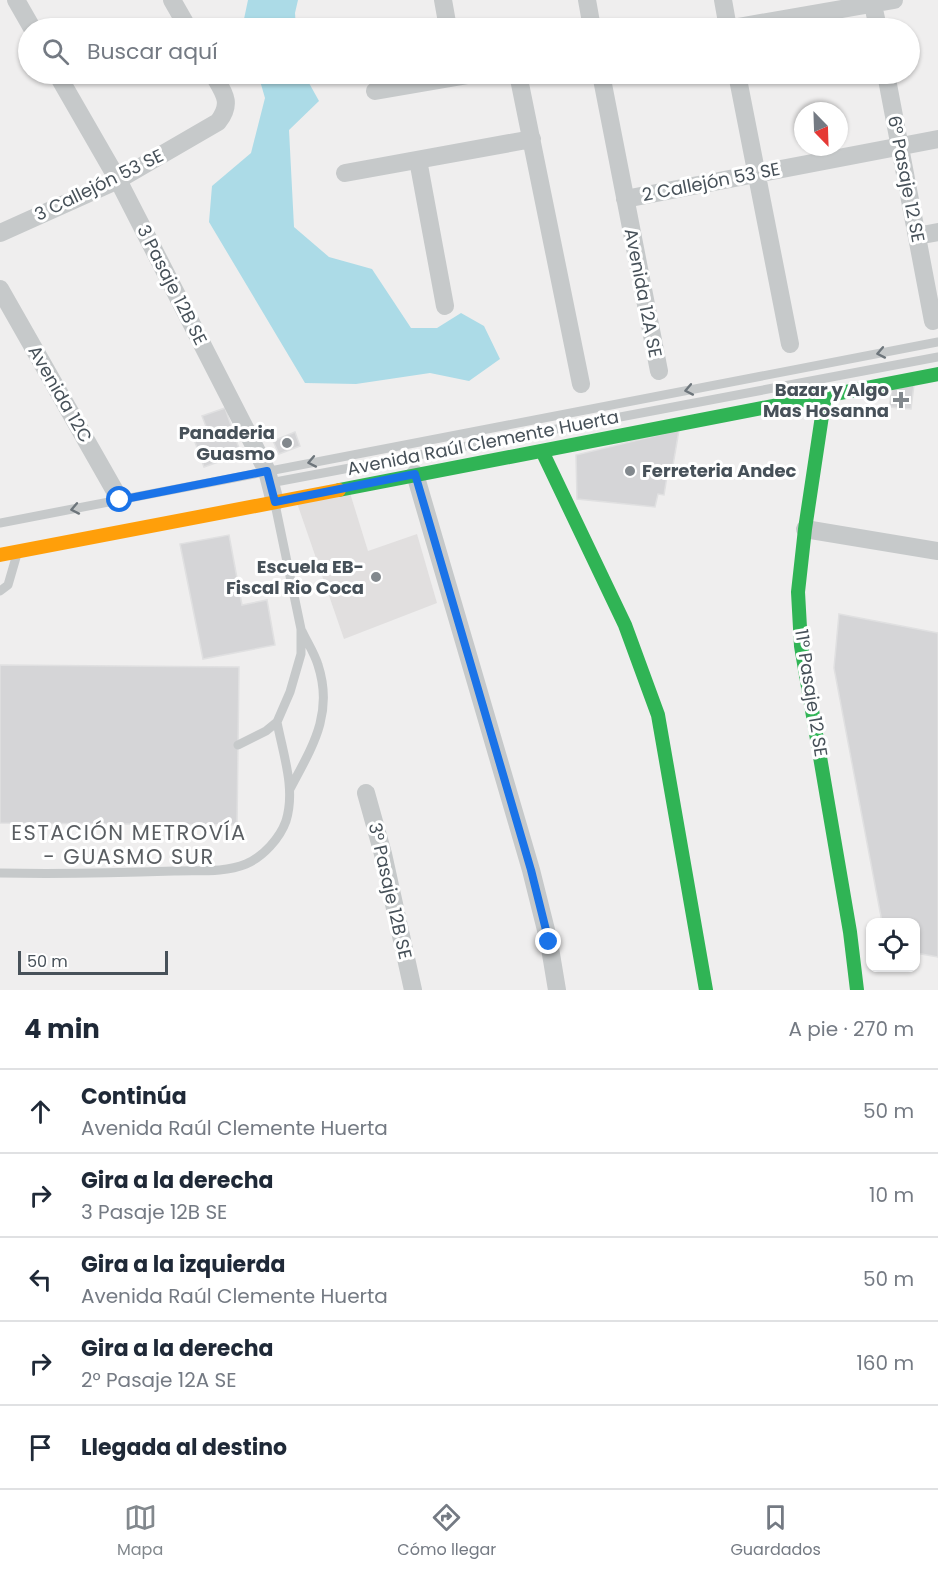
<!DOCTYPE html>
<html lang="es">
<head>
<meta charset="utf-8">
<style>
	body { margin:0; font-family:Poppins,sans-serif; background:#f2f2f3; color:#1f2937 }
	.controls { position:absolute; right:18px; bottom:18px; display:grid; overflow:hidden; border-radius:12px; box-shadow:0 2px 4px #0004 }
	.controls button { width:54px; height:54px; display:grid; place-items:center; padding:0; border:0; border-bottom:2px solid #e0e1e3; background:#fff; color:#1f2937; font:30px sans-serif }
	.compass { position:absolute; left:794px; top:102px; width:54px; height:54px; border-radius:50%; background:#fff; box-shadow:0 2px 4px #0004; rotate:157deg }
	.scale { position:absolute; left:18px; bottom:15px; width:150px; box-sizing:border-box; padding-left:6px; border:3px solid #475159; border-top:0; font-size:16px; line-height:21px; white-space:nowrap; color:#475159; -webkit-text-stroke:4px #fff; paint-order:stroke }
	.stop { position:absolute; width:18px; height:18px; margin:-14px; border:4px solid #1a73e8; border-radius:50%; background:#fff }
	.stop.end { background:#1a73e8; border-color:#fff; box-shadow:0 2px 6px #0008 }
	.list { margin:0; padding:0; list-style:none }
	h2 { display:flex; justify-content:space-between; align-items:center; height:78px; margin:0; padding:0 24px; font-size:26px }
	h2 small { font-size:20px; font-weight:400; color:#747a83 }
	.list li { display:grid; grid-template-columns:39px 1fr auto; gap:18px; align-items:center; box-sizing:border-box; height:84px; padding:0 24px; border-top:2px solid #e0e1e3 }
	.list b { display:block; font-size:22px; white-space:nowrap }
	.list p { margin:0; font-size:20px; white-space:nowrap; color:#747a83 }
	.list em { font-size:20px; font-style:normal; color:#747a83 }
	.icon { flex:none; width:33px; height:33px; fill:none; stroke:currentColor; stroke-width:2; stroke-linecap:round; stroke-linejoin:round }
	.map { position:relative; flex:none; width:938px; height:990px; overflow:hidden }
	.search { position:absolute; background:#fff; box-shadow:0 2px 4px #0004; left:18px; right:18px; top:18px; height:66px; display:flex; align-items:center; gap:15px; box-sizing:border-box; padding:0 21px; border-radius:33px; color:#747a83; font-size:22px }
	.sheet { height:498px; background:#fff }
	nav { display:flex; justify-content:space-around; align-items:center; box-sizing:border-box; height:84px; border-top:2px solid #e0e1e3; background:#fff; font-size:16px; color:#747a83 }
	nav a { display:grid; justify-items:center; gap:3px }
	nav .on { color:#82888d }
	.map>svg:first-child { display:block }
	.education { fill:#e1dfdf }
	.water { fill:#acdbe7 }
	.building { fill:#d5d5d7; stroke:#e0e0e1; stroke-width:1.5 }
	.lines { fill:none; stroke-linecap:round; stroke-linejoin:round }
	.lane { stroke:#c6c9ca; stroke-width:9 }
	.street { stroke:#c6c9ca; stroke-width:18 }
	.fast { stroke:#30b455; stroke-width:14 }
	.slow { stroke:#ff9f0a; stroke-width:14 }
	.oneway { stroke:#6d757b }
	.route { stroke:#1a73e8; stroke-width:8 }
	.poi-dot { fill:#82888d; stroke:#fff; stroke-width:2 }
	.labels { text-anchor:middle; stroke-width:6; stroke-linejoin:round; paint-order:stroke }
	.street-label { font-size:18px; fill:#475159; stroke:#fff }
	.poi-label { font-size:18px; font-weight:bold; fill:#475159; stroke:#fff; text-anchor:end }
	.quarter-label { font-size:21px; letter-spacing:1.5px; fill:#5a5e62; stroke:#fff }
</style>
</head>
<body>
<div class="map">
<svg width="938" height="990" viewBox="0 0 938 990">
	<rect width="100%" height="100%" fill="#efeeee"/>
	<path class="education" d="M350 493 368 551 417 534 437 603 344 639 297 503Z"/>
	<path class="water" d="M248 0H298L295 13 296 28H247L244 19Z
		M258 74H304L319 101 289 130 294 227 329 257 372 269 411 328H437L461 313 484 326 500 359 469 381 430 373 356 384 305 383 209 222 212 186 251 153 265 98Z"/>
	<path class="building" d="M914 385 911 409 889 407 892 389Z
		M225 408 241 454 204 467 192 434 207 429 202 416Z
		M679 430 672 471 668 470 664 495 658 494 655 507 577 499 576 455Z
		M295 432 300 446 279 454 273 441Z
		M229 535 242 605 267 600 275 645 203 659 180 544Z
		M839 614 938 633V957L916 953V922H882L834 668Z
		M0 665 239 667 237 825 0 823Z"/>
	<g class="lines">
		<path class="lane" d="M270 483 938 357
			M0 523 938 342
			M0 591 8 585 17 554
			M238 745 266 731 277 722 290 692 301 654V629L275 504
			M290 789C312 747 334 714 318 665 315 654 307 642 302 631
			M0 873C58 874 116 873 174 871 197 870 224 873 246 864 263 857 280 838 286 821 296 789 283 754 277 722"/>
		<path class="street" d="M16 0 32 28
			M172 0 188 28
			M443 0 448 28
			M587 0 592 28
			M723 0 728 28
			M872 0 878 28
			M732 28 894 0
			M57 74 118 180 267 471 275 502
			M518 74 581 384
			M601 74 659 371
			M737 74 790 344
			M886 74 933 321
			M375 91 474 74
			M418 160 445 306
			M345 173 532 139
			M625 199 938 139
			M0 233 118 180 218 122C233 103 224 93 213 74
			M917 236 938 232
			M0 289 120 500
			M415 474 531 870 549 942 557 990
			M805 529 938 551
			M366 793 383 854 413 990"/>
		<path class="fast" d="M825 396 805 529 798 592 801 646 850 932 857 990
			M542 451 625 625 658 715 706 990
			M339 490 938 374"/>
		<path class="slow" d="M0 555 339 490"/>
	</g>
	<defs><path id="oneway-chevron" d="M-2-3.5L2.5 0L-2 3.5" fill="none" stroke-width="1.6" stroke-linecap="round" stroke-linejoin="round" transform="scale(1.5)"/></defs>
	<g class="oneway">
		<use href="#oneway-chevron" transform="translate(881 353) rotate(169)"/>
		<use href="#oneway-chevron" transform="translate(689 390) rotate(169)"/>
		<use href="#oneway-chevron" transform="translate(312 462) rotate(169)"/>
		<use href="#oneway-chevron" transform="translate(75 509) rotate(169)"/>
	</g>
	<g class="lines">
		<path class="route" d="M120 500 267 471 275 502 415 474 531 870 549 942"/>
	</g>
	<g class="poi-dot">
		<path d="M898 391h6v6h6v6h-6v6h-6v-6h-6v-6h6z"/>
		<circle cx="287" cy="443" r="6"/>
		<circle cx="630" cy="471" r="6"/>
		<circle cx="376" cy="577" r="6"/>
	</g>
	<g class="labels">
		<g class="street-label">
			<text transform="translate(906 179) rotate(79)" y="6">6° Pasaje 12 SE</text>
			<text transform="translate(711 182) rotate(-11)" y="6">2 Callejón 53 SE</text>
			<text transform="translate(99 185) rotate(-26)" y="6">3 Callejón 53 SE</text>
			<text transform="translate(172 285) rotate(63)" y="6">3 Pasaje 12B SE</text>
			<text transform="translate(643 293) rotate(79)" y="6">Avenida 12A SE</text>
			<text transform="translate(60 394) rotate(60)" y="6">Avenida 12C</text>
			<text transform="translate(483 443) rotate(-11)" y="6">Avenida Raúl Clemente Huerta</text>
			<text transform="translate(811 693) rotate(81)" y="6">11° Pasaje 12 SE</text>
			<text transform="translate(390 891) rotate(77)" y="6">3° Pasaje 12B SE</text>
		</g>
		<g class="poi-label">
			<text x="889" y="396">Bazar y Algo<tspan x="889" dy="21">Mas Hosanna</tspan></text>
			<text x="275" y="439">Panaderia<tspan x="275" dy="21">Guasmo</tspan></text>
			<text x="642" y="477" text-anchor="start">Ferreteria Andec</text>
			<text x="364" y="573">Escuela EB-<tspan x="364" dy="21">Fiscal Rio Coca</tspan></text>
		</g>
		<g class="quarter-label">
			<text x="129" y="840">ESTACIÓN METROVÍA<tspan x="129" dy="24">- GUASMO SUR</tspan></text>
		</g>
	</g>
</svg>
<div class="controls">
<button><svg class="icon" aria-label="locate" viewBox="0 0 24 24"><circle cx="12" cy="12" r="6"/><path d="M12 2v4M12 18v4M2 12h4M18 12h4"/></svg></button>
</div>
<svg class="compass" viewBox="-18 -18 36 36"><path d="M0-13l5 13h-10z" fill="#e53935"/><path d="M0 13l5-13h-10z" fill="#747a83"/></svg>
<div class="scale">50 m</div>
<div class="stop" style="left:120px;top:500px"></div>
<div class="stop end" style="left:549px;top:942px"></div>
<div class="search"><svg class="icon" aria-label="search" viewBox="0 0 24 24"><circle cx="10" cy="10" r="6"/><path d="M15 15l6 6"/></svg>Buscar aquí</div>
</div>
<section class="sheet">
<h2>4 min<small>A pie · 270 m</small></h2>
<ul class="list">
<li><svg class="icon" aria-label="ahead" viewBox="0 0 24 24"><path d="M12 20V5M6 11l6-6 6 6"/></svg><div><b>Continúa</b><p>Avenida Raúl Clemente Huerta</p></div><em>50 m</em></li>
<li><svg class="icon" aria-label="right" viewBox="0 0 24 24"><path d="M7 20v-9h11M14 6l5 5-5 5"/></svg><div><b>Gira a la derecha</b><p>3 Pasaje 12B SE</p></div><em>10 m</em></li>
<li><svg class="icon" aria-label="left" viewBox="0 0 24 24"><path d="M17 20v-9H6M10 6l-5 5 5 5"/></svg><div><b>Gira a la izquierda</b><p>Avenida Raúl Clemente Huerta</p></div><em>50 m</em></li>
<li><svg class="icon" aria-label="right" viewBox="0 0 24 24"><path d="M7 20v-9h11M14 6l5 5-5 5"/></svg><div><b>Gira a la derecha</b><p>2° Pasaje 12A SE</p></div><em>160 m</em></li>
<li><svg class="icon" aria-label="arrive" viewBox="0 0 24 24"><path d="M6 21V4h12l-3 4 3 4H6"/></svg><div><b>Llegada al destino</b></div></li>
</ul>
</section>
<nav>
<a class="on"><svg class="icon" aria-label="map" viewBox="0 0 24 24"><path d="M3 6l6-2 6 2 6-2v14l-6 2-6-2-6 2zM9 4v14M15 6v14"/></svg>Mapa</a>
<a><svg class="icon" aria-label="directions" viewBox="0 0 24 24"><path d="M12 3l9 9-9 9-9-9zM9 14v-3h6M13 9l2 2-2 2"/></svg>Cómo llegar</a>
<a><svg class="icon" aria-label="saved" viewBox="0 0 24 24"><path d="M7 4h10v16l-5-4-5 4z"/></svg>Guardados</a>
</nav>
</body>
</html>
